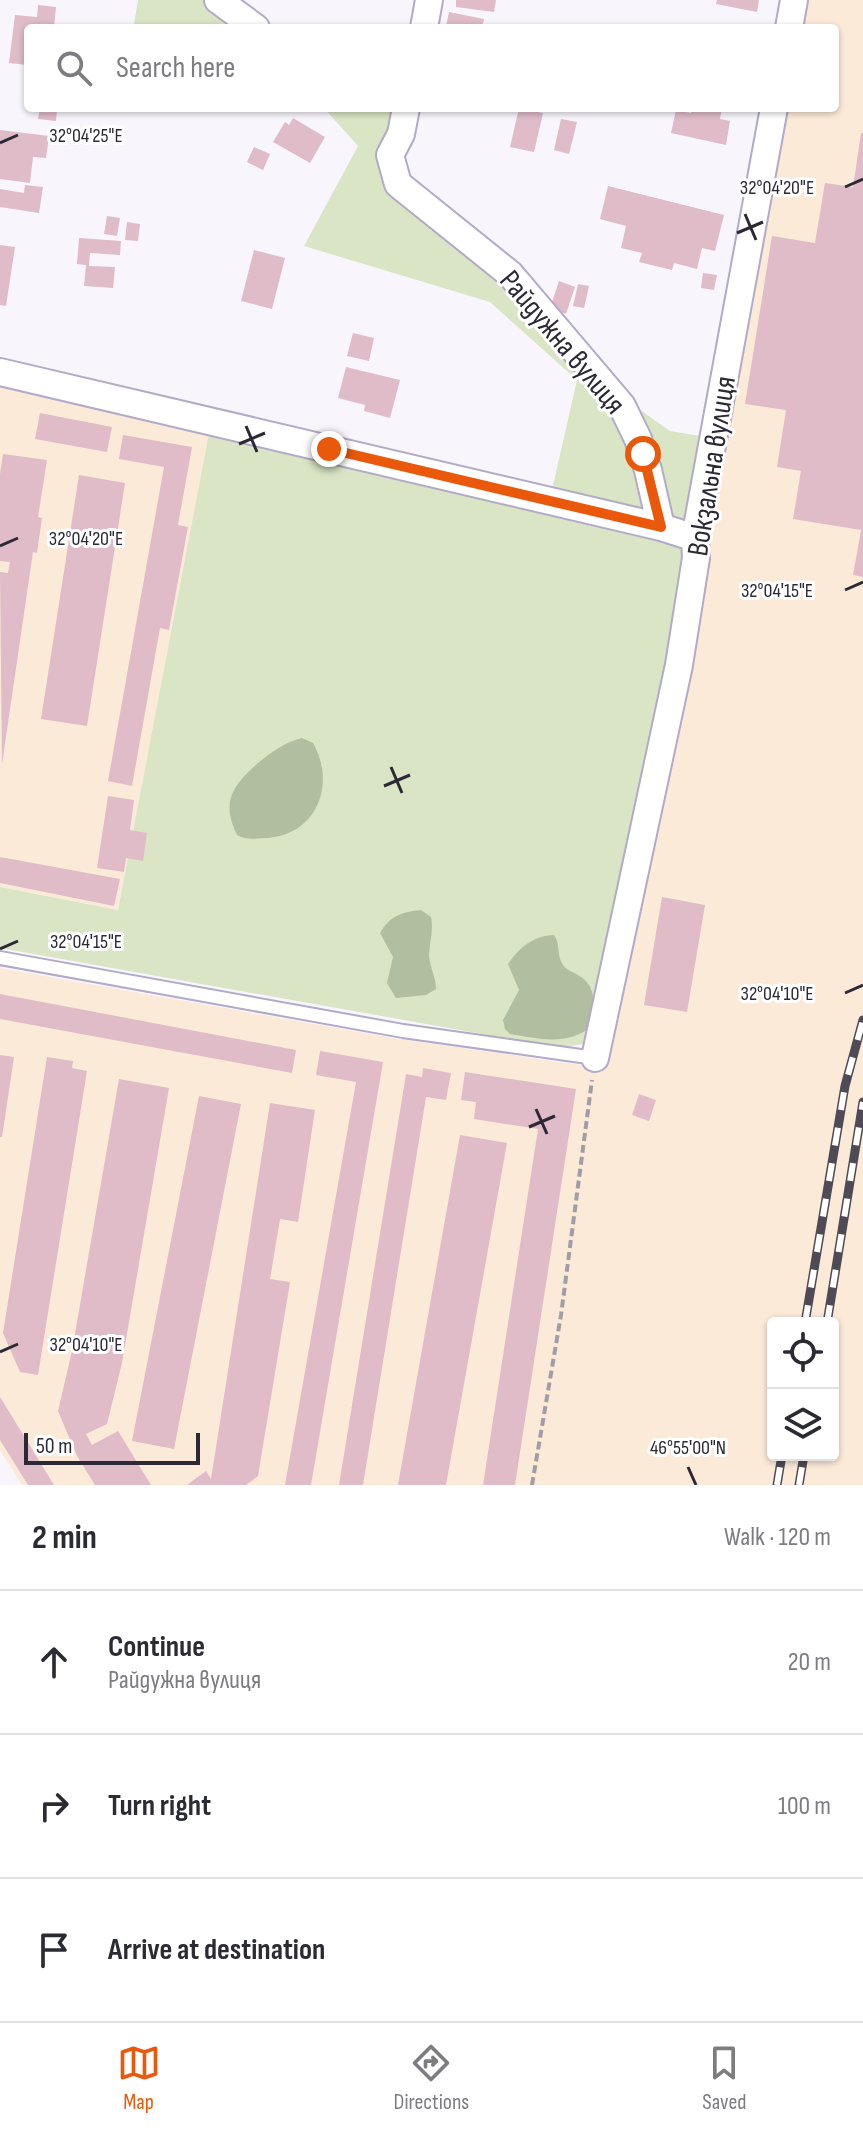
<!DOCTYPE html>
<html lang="en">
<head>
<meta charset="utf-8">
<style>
	body { margin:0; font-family:"Sofia Sans Condensed",sans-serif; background:#f7f7f7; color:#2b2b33 }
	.controls { position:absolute; right:24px; bottom:24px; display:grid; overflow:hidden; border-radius:8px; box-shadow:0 2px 6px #0004 }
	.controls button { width:72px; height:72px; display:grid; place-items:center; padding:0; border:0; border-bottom:2px solid #e1e1e2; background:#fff; color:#2b2b33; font:40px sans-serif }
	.scale { position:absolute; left:24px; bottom:20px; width:176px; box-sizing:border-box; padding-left:8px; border:4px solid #2c2934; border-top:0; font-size:22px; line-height:28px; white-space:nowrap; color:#2c2934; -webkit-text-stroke:6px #fff; paint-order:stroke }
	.stop { position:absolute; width:24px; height:24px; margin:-18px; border:6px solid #ea580c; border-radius:50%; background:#fff }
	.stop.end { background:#ea580c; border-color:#fff; box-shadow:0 2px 8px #0008 }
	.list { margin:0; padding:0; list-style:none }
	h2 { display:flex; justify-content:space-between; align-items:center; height:104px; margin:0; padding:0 32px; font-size:34px }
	h2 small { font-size:26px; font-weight:400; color:#7c7c81 }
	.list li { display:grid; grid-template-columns:52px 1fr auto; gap:24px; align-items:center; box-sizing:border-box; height:144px; padding:0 32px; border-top:2px solid #e1e1e2 }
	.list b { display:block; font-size:30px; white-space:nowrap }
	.list p { margin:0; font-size:26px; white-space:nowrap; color:#7c7c81 }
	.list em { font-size:26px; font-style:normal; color:#7c7c81 }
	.icon { flex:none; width:44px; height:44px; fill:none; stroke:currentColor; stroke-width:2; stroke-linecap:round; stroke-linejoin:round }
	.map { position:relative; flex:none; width:863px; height:1485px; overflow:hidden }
	.search { position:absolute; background:#fff; box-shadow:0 2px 6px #0004; left:24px; right:24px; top:24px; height:88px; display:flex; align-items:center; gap:20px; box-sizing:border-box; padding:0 28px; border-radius:8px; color:#7c7c81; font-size:30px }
	.sheet { height:536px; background:#fff }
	nav { display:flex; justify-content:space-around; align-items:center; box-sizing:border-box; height:112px; border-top:2px solid #e1e1e2; background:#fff; font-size:22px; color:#7c7c81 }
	nav a { display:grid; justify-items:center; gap:4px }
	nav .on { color:#ea580c }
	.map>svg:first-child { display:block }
	.industrial { fill:#fcead9; fill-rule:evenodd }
	.green { fill:#d9e5c5 }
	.forest { fill:#b2bea0 }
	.building { fill:#dfbcc7 }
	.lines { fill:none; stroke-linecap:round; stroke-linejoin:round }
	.service-casing { stroke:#b2aac7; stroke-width:16 }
	.minor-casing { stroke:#b2aac7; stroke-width:30 }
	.path { stroke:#a09da6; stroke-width:4; stroke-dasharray:8 4; stroke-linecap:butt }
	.service { stroke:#fff; stroke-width:12 }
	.minor { stroke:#fff; stroke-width:26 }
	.rail-casing { stroke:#4e4b56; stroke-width:9 }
	.rail { stroke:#fff; stroke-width:6; stroke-dasharray:18; stroke-linecap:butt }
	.route { stroke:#ea580c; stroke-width:10 }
	.ticks { fill:none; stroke:#2c2934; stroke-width:3 }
	.labels { text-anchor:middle; stroke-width:6; stroke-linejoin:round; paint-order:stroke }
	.street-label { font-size:30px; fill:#2c2934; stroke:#fff }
	.ticks-label { font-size:20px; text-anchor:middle; fill:#2c2934; stroke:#fff; stroke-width:6; stroke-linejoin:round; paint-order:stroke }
</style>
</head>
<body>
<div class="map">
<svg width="863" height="1485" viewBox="0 0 863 1485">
	<rect width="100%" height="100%" fill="#f8f6fc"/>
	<path class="industrial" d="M801 0H863V1485H22L0 1450V968L393 1038 602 1068 782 108H835V28H796ZM773 1323H833V1455H773Z
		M0 388 209 433 118 910 0 887Z"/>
	<path class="green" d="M138 0H209L243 28H142L134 25Z
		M324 108H412L400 171 619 395 670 431 706 437 686 520 678 522 552 490 577 380 490 302 304 246 358 146Z
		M209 433 677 544 685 551 688 565 588 1043 561 1048 0 948V887L118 910Z"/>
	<path class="forest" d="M302 738 313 743C336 783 318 834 268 838 257 838 247 841 237 835 221 802 232 786 258 763 273 751 283 743 302 738Z
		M421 910 431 917C434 931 429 943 429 956 430 968 436 977 436 989L426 995 396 998 387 983 393 957 380 933C390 916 401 912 421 910Z
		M554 935C561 945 556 955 563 965 567 971 572 971 578 975 598 986 594 1007 592 1026 568 1046 539 1039 510 1034L505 1029 503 1020 519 990 508 964C520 947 533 936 554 935Z"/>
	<path class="building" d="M456 0H496L494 12 456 7Z
		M717 0H759L757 12 716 4Z
		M38 5 56 7 54 28H28V65L9 63 15 15 37 17Z
		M449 12 484 19 482 28 446 26Z
		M40 108 57 110 56 121 38 119Z
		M519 108 543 113 534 152 510 147Z
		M692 108H722L720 119 730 121 726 145 671 133 676 110 691 113Z
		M293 118 325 137 310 163 273 142 285 122 289 125Z
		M561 119 577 122 569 154 554 150Z
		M0 130 49 136 46 158 33 157 30 183 0 179Z
		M861 133H863V577L853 575 861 530 793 519 801 471 777 467 786 410 745 404 772 236 815 243 825 183 853 187Z
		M254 147 270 154 263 170 247 162Z
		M25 185 43 187 39 213 0 207V189L24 193Z
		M608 186 724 215 715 251 702 248 697 269 674 263 672 270 639 262 642 253 621 248 626 226 600 219Z
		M107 216 120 218 117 236 104 234Z
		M127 222 140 224 138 241 125 240Z
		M79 238 121 241 120 255 90 253 89 266 115 267 113 288 84 286 86 265 77 264Z
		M0 245 15 247 6 306 0 305Z
		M254 250 285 258 272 309 241 301Z
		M703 273 717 275 714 290 701 288Z
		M559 281 575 287 566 314 550 308Z
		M578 284 589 286 584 308 573 306Z
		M353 333 374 338 369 361 347 356Z
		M346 367 400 380 390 418 364 411 365 405 338 398Z
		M40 413 112 427 107 452 35 439Z
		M123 435 192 447 178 525 188 527 169 630 160 628 132 786 108 781 164 467 119 459Z
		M3 454 47 460 38 517 42 518 37 553 33 552 2 764 0 572 8 573 10 562 0 561V474Z
		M79 475 125 483 87 726 41 719Z
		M108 796 134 800 130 830 147 833 143 861 126 858 124 872 97 868Z
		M0 857 120 879 114 906 0 883Z
		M662 897 705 905 687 1012 644 1005Z
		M0 994 296 1050 292 1073 0 1019Z
		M320 1051 383 1062 311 1485H285L356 1082 316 1075Z
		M0 1055 14 1057 2 1137H0Z
		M47 1057 73 1061 72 1068 87 1071 38 1375 20 1372 3 1333Z
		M423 1068 451 1073 446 1100 426 1097 363 1485H339L406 1074 422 1077Z
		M465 1072 576 1089 515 1485H483L538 1129 474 1119 476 1102 461 1100Z
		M119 1079 169 1088 122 1363 107 1424 86 1434 92 1445 118 1431 151 1485H95L77 1456 58 1411 72 1351Z
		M639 1094 656 1100 649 1121 632 1115Z
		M199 1096 241 1104 174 1449 132 1441Z
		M270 1103 315 1110 298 1222 280 1219 270 1279 290 1282 258 1476 246 1485H187L206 1471 211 1479Z
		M460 1135 507 1143 446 1485H398Z
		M0 1397 16 1423 54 1485H28L0 1440Z"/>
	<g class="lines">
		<g class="service-casing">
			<path id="service" d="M0 958 403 1031 595 1058"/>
		</g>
		<g class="minor-casing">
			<path id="minor" d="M218 0 256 28
				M424 28 429 0
				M789 28 794 0
				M406 108 401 134 390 155 398 184 510 274 622 406 638 439 648 470 661 527
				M0 372 661 527 695 538
				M595 1058 679 665 696 558 695 538 774 108"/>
		</g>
		<path class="path" d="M532 1485 561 1315 592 1080"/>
		<use href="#service" class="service"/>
		<use href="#minor" class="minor"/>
		<g class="rail-casing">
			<path id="rail" d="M805 1323 845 1086 863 1020
				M827 1323 863 1102
				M777 1485 782 1455
				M799 1485 804 1455"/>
		</g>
		<use href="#rail" class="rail"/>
	</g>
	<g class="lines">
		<path class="route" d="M329 449 661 527 643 454"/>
	</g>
	<path class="ticks" d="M0 143 18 135M845 187 863 179M745 214 756 240M737 233 763 222M246 426 257 452M239 444 265 433M0 546 18 538M845 590 863 582M391 767 402 793M384 786 410 775M0 949 18 941M845 993 863 985M536 1109 547 1134M529 1127 555 1116M0 1352 18 1344M688 1467 696 1485"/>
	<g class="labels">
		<g class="street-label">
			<text transform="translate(563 342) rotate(50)" y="10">Райдужна вулиця</text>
			<text transform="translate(711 466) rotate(-81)" y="10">Вокзальна вулиця</text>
		</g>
	</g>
	<g class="ticks-label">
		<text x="86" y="142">32°04'25"E</text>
		<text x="777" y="194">32°04'20"E</text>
		<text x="86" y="545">32°04'20"E</text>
		<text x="777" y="597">32°04'15"E</text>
		<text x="86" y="948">32°04'15"E</text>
		<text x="777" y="1000">32°04'10"E</text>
		<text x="86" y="1351">32°04'10"E</text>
		<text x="688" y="1454">46°55'00"N</text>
	</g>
</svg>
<div class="controls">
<button><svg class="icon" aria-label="locate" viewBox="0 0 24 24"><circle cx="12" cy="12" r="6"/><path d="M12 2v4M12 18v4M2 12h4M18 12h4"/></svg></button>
<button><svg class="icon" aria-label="layers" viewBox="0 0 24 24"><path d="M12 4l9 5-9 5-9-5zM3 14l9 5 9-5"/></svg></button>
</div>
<div class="scale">50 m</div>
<div class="stop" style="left:643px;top:454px"></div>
<div class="stop end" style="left:329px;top:449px"></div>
<div class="search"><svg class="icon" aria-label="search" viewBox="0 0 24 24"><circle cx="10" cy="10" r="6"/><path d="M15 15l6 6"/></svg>Search here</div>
</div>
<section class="sheet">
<h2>2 min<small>Walk · 120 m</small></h2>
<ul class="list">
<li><svg class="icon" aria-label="ahead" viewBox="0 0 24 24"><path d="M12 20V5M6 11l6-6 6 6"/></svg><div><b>Continue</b><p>Райдужна вулиця</p></div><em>20 m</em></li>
<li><svg class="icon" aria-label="right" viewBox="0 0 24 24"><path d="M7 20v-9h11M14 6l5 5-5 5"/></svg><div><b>Turn right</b></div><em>100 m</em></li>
<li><svg class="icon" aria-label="arrive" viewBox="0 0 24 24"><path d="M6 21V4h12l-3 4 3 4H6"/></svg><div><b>Arrive at destination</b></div></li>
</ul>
</section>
<nav>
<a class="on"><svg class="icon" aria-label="map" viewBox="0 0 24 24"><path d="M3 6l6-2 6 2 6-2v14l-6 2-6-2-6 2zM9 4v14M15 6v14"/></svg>Map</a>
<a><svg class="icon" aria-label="directions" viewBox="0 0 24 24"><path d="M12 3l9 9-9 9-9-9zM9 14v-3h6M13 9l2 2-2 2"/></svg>Directions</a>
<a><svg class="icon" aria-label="saved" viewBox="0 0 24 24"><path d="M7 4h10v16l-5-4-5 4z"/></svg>Saved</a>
</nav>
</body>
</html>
